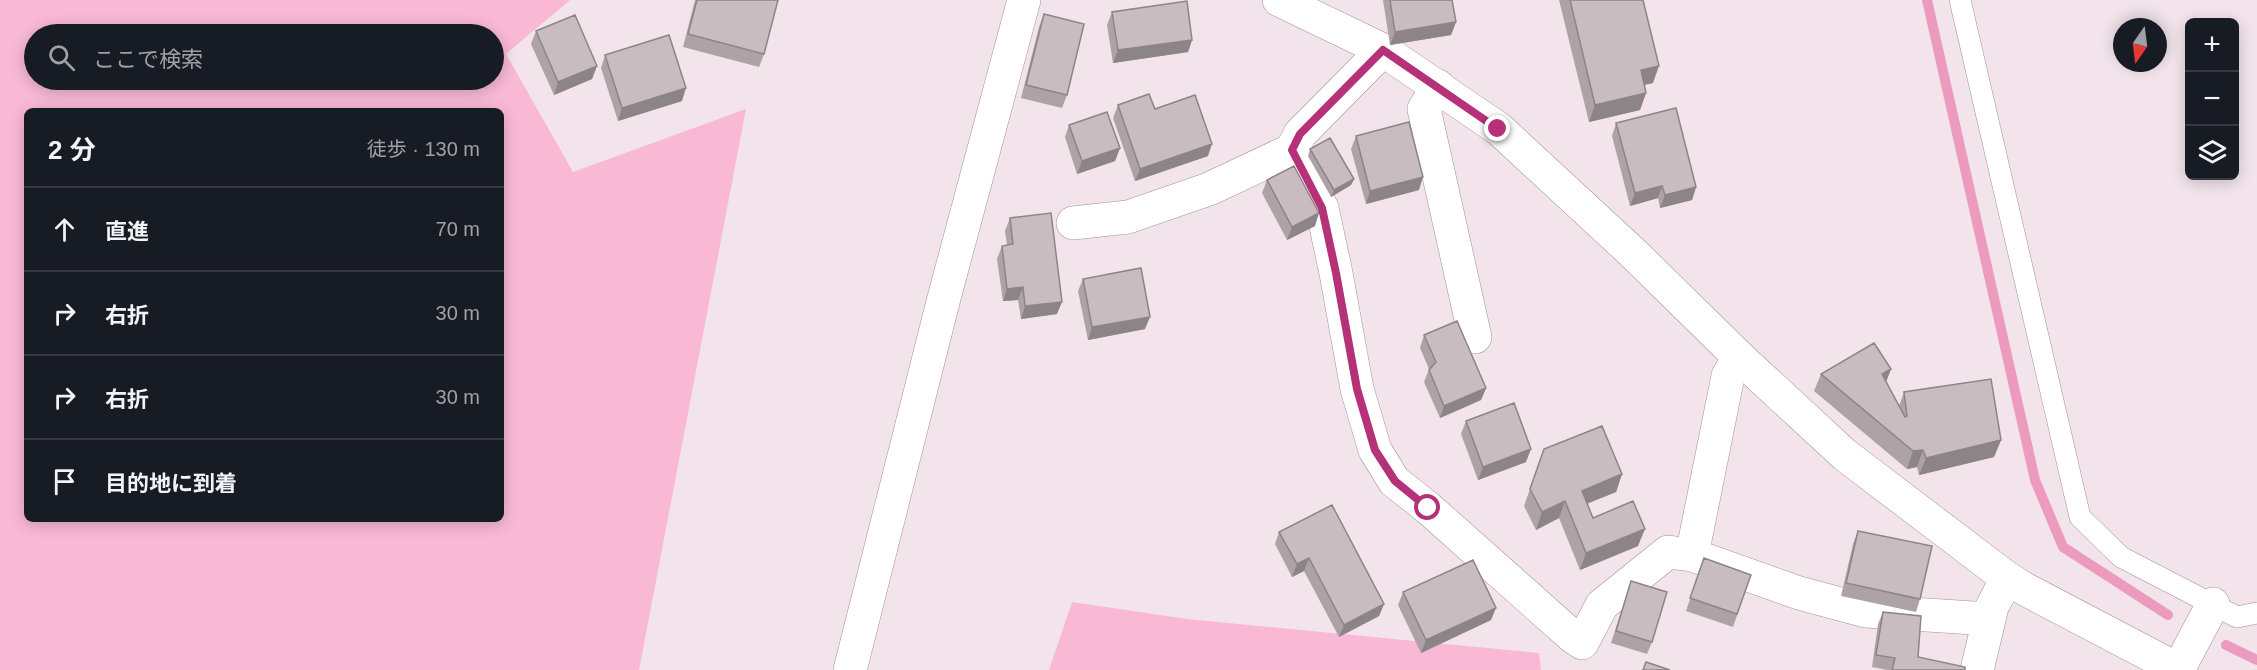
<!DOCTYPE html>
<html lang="ja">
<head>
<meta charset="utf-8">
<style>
	body { margin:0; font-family:Helvetica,"Noto Sans JP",sans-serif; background:#20242c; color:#f1f3f6 }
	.controls { position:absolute; right:18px; top:18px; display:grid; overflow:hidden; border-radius:9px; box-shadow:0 3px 15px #0003 }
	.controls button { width:54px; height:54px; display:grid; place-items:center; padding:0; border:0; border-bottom:2px solid #363941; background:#171b24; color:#f1f3f6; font:30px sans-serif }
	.compass { position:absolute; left:2113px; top:18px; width:54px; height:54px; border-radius:50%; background:#171b24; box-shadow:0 3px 15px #0003; rotate:194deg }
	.stop { position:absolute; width:18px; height:18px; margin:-14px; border:4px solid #b53178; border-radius:50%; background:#fff }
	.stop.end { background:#b53178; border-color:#fff; box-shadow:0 2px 6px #0008 }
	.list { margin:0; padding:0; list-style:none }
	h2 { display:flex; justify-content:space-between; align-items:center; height:78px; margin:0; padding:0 24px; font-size:26px }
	h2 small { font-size:20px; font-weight:400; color:#9ea1a6 }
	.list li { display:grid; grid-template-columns:39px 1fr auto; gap:18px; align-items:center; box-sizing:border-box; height:84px; padding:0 24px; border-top:2px solid #363941 }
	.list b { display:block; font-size:22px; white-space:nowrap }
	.list em { font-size:20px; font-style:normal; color:#9ea1a6 }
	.icon { flex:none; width:33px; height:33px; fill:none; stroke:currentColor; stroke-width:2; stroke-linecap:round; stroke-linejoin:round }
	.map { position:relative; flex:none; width:2257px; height:670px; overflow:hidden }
	.search { position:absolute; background:#171b24; box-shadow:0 3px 15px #0003; left:24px; top:24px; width:480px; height:66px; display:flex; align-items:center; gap:15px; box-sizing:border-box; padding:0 21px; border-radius:33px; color:#9ea1a6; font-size:22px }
	.panel { position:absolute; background:#171b24; box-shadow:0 3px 15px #0003; left:24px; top:108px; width:480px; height:414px; border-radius:9px }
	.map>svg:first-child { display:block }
	.green { fill:#f9b9d4; fill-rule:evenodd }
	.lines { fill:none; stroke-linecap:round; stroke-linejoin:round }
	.stream { stroke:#ed9abf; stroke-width:10 }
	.lane-casing { stroke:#a09398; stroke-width:22 }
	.street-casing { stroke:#a09398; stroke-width:34 }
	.secondary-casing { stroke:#a09398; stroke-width:34 }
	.lane { stroke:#fff; stroke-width:21 }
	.street { stroke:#fff; stroke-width:33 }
	.secondary { stroke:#fff; stroke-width:33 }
	.wall { fill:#ada2a6 }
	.shaded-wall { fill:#8d8487 }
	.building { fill:#c9bcc1; stroke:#8d8487; stroke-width:1.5 }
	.route { stroke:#b53178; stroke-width:8 }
</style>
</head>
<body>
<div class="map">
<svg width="2257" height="670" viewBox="0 0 2257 670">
	<rect width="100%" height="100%" fill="#f2e4ea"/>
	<path class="green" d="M0 0H570L506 54 573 172 746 109 639 670H0ZM34 34H494V80H34ZM27 111H501V519H27Z
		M1072 602 1187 619 1539 653 1541 670H1049Z"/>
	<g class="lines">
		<path class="stream" d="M1927 0 2035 480 2063 547 2168 615
			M2226 645 2257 660"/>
		<g class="lane-casing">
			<path id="lane" d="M1960 0 2080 517 2121 557 2237 617 2257 613"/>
		</g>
		<g class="street-casing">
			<path id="street" d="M1383 50 1300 134 1292 150 1322 208 1336 273 1357 389 1375 450 1394 481 1428 508 1572 636 1582 643 1602 605 1668 552 1692 555
				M1438 86 1424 109 1475 337
				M1073 223 1128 217 1209 189 1292 150
				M1739 357 1728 376 1692 555 1799 593 1866 611 1989 619
				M850 670 944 298 1024 0
				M1977 670 1992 607 2007 578
				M2178 670 2213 604"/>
		</g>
		<g class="secondary-casing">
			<path id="secondary" d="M1279 0 1383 50 1499 129 1633 253 1739 357 1845 455 2007 578 2021 587 2179 670"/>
		</g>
		<use href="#lane" class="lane"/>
		<use href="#street" class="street"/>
		<use href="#secondary" class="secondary"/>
	</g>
	<path class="wall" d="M695 0H778L764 54 759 67 683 47Z
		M1383 0H1452L1456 22 1451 35 1390 45Z
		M1559 0H1643L1653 83 1644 85 1646 93 1640 110 1589 122Z
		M1112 12 1192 40 1188 52 1113 63 1107 25Z
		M1044 14 1067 95 1062 108 1021 98 1039 27Z
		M536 31 597 66 592 79 554 95 531 44Z
		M605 55 682 101 618 121 601 68Z
		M1118 105 1155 109 1208 156 1135 181 1113 118Z
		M1616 123 1696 187 1692 200 1660 208 1658 198 1630 206 1612 136Z
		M1069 125 1120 148 1115 161 1077 174 1065 137Z
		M1356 136 1419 190 1366 204 1351 149Z
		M1310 149 1354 179 1351 185 1331 197 1308 156Z
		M1267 180 1315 226 1287 240 1262 193Z
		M1010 218 1057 314 1021 319 1018 300 1003 301 997 259 1002 246 1007 245 1005 231Z
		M1083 279 1145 329 1088 340 1078 291Z
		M1424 335 1486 388 1481 400 1440 418 1424 382 1429 369 1420 348Z
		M1891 369 1886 382 1899 406 1904 392 2001 440 1994 457 1919 475 1917 467 1907 469 1814 391 1821 374Z
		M1466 421 1526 462 1478 480 1461 434Z
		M1544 449 1622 474 1616 492 1587 504 1593 518 1638 546 1580 570 1559 518 1536 530 1524 506Z
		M1858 531 1920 599 1916 612 1841 596 1853 544Z
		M1279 532 1384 604 1379 616 1339 637 1304 571 1292 577 1275 544Z
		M1704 558 1751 575 1733 627 1686 611Z
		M1631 581 1652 642 1647 654 1611 643Z
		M1403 592 1491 620 1421 653 1398 605Z
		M1883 612 1918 657 1965 670H1887L1872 667 1878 624Z"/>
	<path class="shaded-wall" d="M1456 22 1451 35 1390 45 1395 32Z
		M1192 40 1188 52 1113 63 1118 50Z
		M597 66 592 79 554 95 558 82Z
		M1659 66 1653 83 1634 87 1641 70Z
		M686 88 682 101 618 121 622 108Z
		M1646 93 1640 110 1589 122 1595 105Z
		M1212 144 1208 156 1135 181 1140 169Z
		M1120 148 1115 161 1077 174 1082 161Z
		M1423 177 1419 190 1366 204 1370 191Z
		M1354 179 1351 185 1331 197 1334 190Z
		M1662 186 1658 198 1630 206 1635 193Z
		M1696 187 1692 200 1660 208 1665 195Z
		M1319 213 1315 226 1287 240 1292 227Z
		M1023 287 1018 300 1003 301 1007 289Z
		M1062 302 1057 314 1021 319 1025 306Z
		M1150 317 1145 329 1088 340 1092 327Z
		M1891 369 1884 387 1882 374Z
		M1486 388 1481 400 1440 418 1444 406Z
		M2001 440 1994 457 1919 475 1926 458Z
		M1531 449 1526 462 1478 480 1483 467Z
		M1923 450 1917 467 1907 469 1913 451Z
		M1622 474 1616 492 1575 508 1582 491Z
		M1565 501 1559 518 1536 530 1542 512Z
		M1645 529 1638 546 1580 570 1586 553Z
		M1309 558 1304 571 1292 577 1297 564Z
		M1384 604 1379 616 1339 637 1344 625Z
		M1496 608 1491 620 1421 653 1426 640Z"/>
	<path class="building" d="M697 0H778L764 54 688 34Z
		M1390 0H1452L1456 22 1395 32Z
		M1570 0H1643L1659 66 1641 70 1646 93 1595 105Z
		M1187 1 1192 40 1118 50 1112 12Z
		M1044 14 1084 24 1067 95 1026 85Z
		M575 15 597 66 558 82 536 31Z
		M669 35 686 88 622 108 605 55Z
		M1149 94 1155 109 1195 95 1212 144 1140 169 1118 105Z
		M1676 108 1696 187 1665 195 1662 186 1635 193 1616 123Z
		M1107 112 1120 148 1082 161 1069 125Z
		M1409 122 1423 177 1370 191 1356 136Z
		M1330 138 1354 179 1334 190 1310 149Z
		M1294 166 1319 213 1292 227 1267 180Z
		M1051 213 1062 302 1025 306 1023 287 1007 289 1002 246 1013 244 1010 218Z
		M1141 268 1150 317 1092 327 1083 279Z
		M1457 321 1486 388 1444 406 1429 370 1436 362 1424 335Z
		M1874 343 1891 369 1882 374 1905 417 1907 416 1904 392 1991 379 2001 440 1926 458 1923 450 1913 451 1821 374Z
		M1514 403 1531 449 1483 467 1466 421Z
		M1602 426 1622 474 1582 491 1593 518 1633 501 1645 529 1586 553 1565 501 1542 512 1530 489 1544 449Z
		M1332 505 1384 604 1344 625 1309 558 1297 564 1279 532Z
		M1858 531 1932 546 1920 599 1846 583Z
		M1704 558 1751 575 1737 614 1690 598Z
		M1473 560 1496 608 1426 640 1403 592Z
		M1631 581 1667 592 1652 642 1616 631Z
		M1883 612 1921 616 1918 657 1965 667V670H1892L1895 658 1876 655Z
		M1646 662 1670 670H1643Z"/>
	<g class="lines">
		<path class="route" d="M1428 508 1395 481 1375 450 1357 389 1336 273 1322 208 1292 150 1300 134 1383 50 1498 129"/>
	</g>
</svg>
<div class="controls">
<button>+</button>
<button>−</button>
<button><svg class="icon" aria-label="layers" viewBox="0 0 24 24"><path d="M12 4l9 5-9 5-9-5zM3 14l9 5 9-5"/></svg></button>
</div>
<svg class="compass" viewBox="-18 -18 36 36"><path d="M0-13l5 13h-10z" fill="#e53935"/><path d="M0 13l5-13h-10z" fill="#9ea1a6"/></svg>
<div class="stop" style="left:1428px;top:508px"></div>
<div class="stop end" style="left:1498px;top:129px"></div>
<div class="search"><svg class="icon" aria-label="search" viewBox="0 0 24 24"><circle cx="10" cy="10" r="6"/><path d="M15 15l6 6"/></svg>ここで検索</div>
<section class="panel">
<h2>2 分<small>徒歩 · 130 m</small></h2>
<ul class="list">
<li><svg class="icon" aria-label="ahead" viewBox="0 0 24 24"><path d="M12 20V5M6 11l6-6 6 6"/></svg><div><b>直進</b></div><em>70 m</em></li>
<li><svg class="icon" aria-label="right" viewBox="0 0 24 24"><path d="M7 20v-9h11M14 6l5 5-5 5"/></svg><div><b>右折</b></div><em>30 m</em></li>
<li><svg class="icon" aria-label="right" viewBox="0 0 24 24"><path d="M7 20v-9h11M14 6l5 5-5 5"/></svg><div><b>右折</b></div><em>30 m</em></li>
<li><svg class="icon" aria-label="arrive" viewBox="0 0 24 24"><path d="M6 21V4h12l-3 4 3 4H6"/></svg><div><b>目的地に到着</b></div></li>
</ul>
</section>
</div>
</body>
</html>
